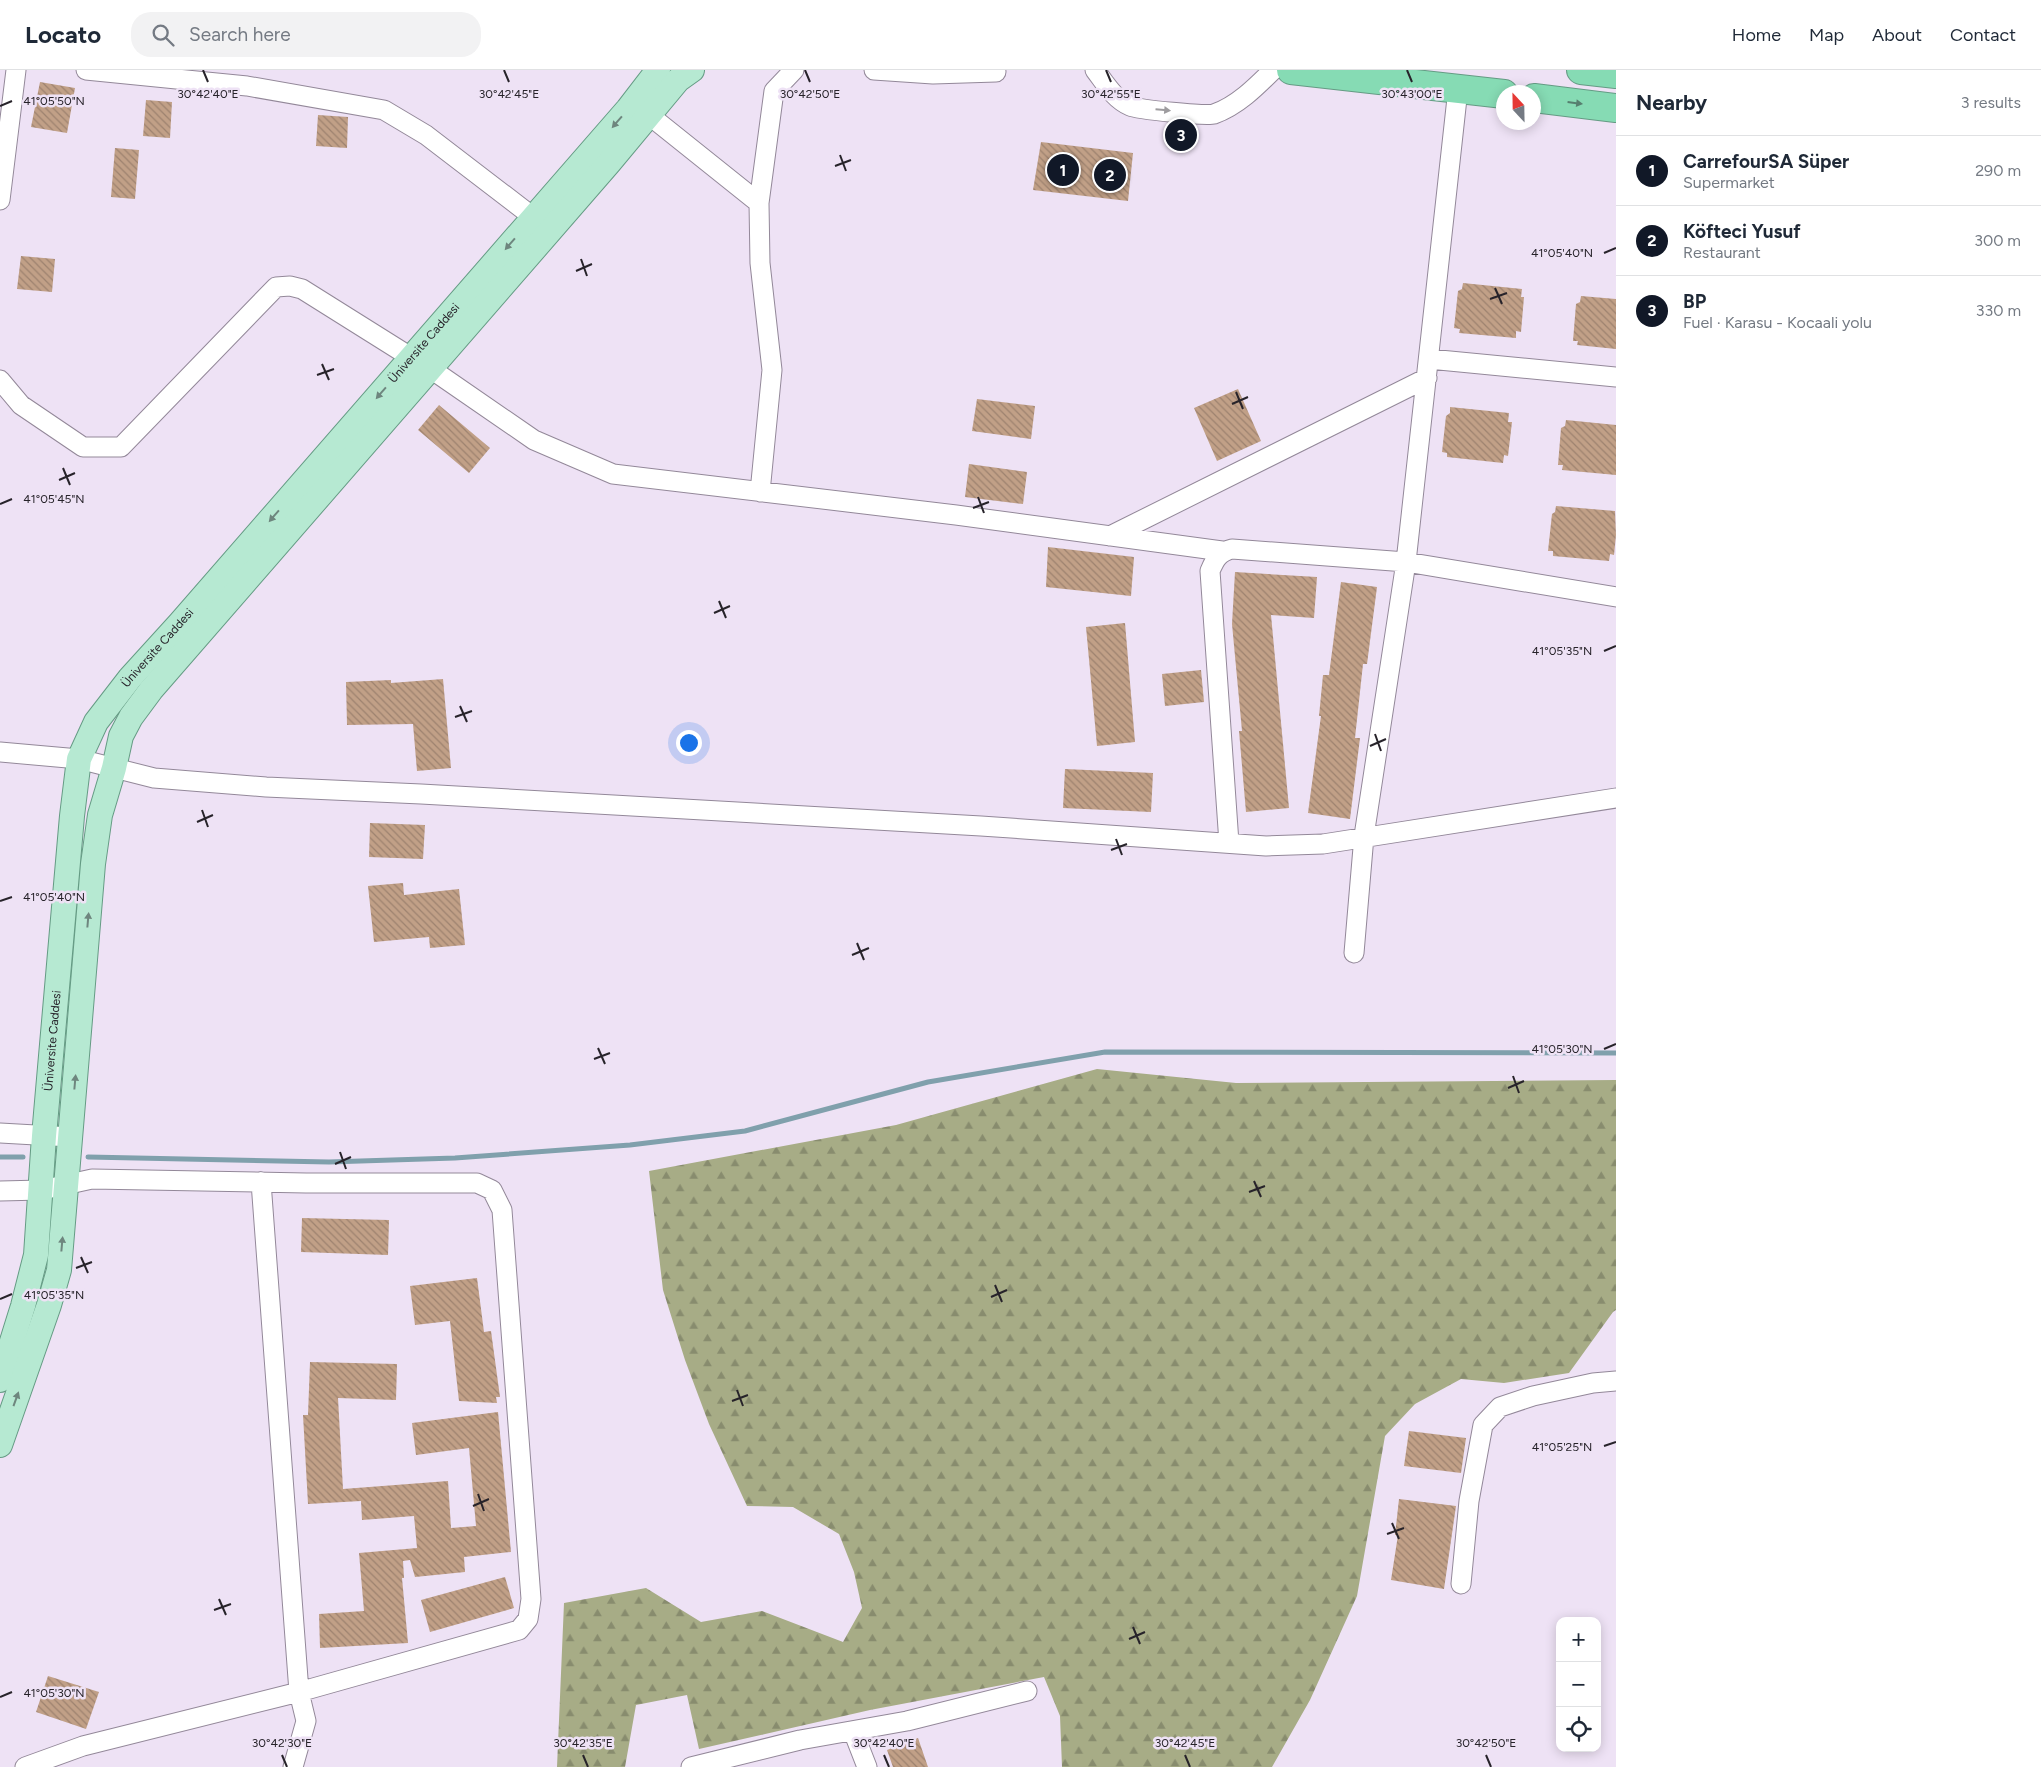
<!DOCTYPE html>
<html lang="en">
<head>
<meta charset="utf-8">
<style>
	body { margin:0; font-family:Figtree,sans-serif; background:#f2f2f3; color:#1f2937 }
	.controls { position:absolute; right:15px; bottom:15px; display:grid; overflow:hidden; border-radius:10px; box-shadow:0 2px 12px #0003 }
	.controls button { width:45px; height:45px; display:grid; place-items:center; padding:0; border:0; border-bottom:1px solid #e0e1e3; background:#fff; color:#1f2937; font:25px sans-serif }
	.compass { position:absolute; left:1496px; top:15px; width:45px; height:45px; border-radius:50%; background:#fff; box-shadow:0 2px 12px #0003; rotate:338deg }
	.you { position:absolute; left:688px; top:672px; width:18px; height:18px; margin:-12px; border:4px solid #fff; border-radius:50%; background:#1a73e8; box-shadow:0 0 0 8px #1a73e833 }
	.badge { display:grid; place-items:center; width:32px; height:32px; border-radius:50%; background:#111827; color:#fff; font-size:16px; font-weight:700 }
	.pin { position:absolute; translate:-50% -50%; border:2px solid #fff; box-shadow:0 1px 5px #0006 }
	.list { margin:0; padding:0; list-style:none }
	h2 { display:flex; justify-content:space-between; align-items:center; height:65px; margin:0; padding:0 20px; font-size:21px }
	h2 small { font-size:16px; font-weight:400; color:#747a83 }
	.list li { display:grid; grid-template-columns:32px 1fr auto; gap:15px; align-items:center; box-sizing:border-box; height:70px; padding:0 20px; border-top:1px solid #e0e1e3 }
	.list b { display:block; font-size:19px; white-space:nowrap }
	.list p { margin:0; font-size:16px; white-space:nowrap; color:#747a83 }
	.list em { font-size:16px; font-style:normal; color:#747a83 }
	.icon { flex:none; width:28px; height:28px; fill:none; stroke:currentColor; stroke-width:2; stroke-linecap:round; stroke-linejoin:round }
	.map { position:relative; flex:none; width:1616px; height:1697px; overflow:hidden }
	header { display:flex; align-items:center; gap:30px; box-sizing:border-box; height:70px; padding:0 25px; background:#fff; border-bottom:1px solid #e0e1e3 }
	header strong { font-size:24px }
	nav { display:flex; gap:28px; margin-inline-start:auto; font-size:18px }
	.search { width:350px; height:45px; background:#f2f2f3; display:flex; align-items:center; gap:12px; box-sizing:border-box; padding:0 18px; border-radius:20px; color:#747a83; font-size:19px }
	main { display:flex }
	aside { flex:1; background:#fff }
	.map>svg:first-child { display:block }
	.forest { fill:url(#forest-firs) }
	.lines { fill:none; stroke-linecap:round; stroke-linejoin:round }
	.stream { stroke:#80a0ac; stroke-width:5 }
	.building { fill:url(#building-back-hatch) }
	.minor-casing { stroke:#938899; stroke-width:21 }
	.major-casing { stroke:#659b84; stroke-width:26 }
	.highway-casing { stroke:#659b84; stroke-width:30 }
	.minor { stroke:#fff; stroke-width:19 }
	.major { stroke:#b6e9d2; stroke-width:24 }
	.highway { stroke:#86dbb4; stroke-width:28 }
	.oneway { fill:#567f6f }
	.oneway2 { fill:#9e9c9f }
	.oneway3 { fill:#6e867e }
	.ticks { fill:none; stroke:#27232a; stroke-width:2 }
	.labels { text-anchor:middle; stroke-width:5; stroke-linejoin:round; paint-order:stroke }
	.street-label { font-size:12px; fill:#27232a; stroke:#eee2f5 }
	.ticks-label { font-size:12px; text-anchor:middle; fill:#27232a; stroke:#eee2f5; stroke-width:5; stroke-linejoin:round; paint-order:stroke }
</style>
</head>
<body>
<header>
<strong>Locato</strong>
<div class="search"><svg class="icon" aria-label="search" viewBox="0 0 24 24"><circle cx="10" cy="10" r="6"/><path d="M15 15l6 6"/></svg>Search here</div>
<nav><a>Home</a><a>Map</a><a>About</a><a>Contact</a></nav>
</header>
<main>
<div class="map">
<svg width="1616" height="1697" viewBox="0 0 1616 1697">
	<defs>
		<pattern id="forest-firs" width="22" height="20" patternUnits="userSpaceOnUse" patternTransform="scale(1.25)"><rect width="22" height="20" fill="#a7ac86"/><path d="M5 1l3.5 6h-7zM16 11l3.5 6h-7z" fill="#888c6e"/></pattern>
		<pattern id="building-back-hatch" width="6" height="6" patternUnits="userSpaceOnUse" patternTransform="scale(1.25)"><rect width="6" height="6" fill="#c1a087"/><path d="M-1 5l2 2M0 0l6 6M5-1l2 2" fill="none" stroke="#9d826f"/></pattern>
	</defs>
	<rect width="100%" height="100%" fill="#eee2f5"/>
	<path class="forest" d="M1097 999 1236 1013 1616 1010V1240L1613 1242 1569 1303 1504 1313 1461 1309 1415 1334 1385 1366 1357 1526 1310 1630 1272 1697H1062L1060 1646 1044 1607 870 1640 699 1679 687 1625 636 1635 625 1697H557L564 1533 646 1518 701 1552 762 1541 843 1572 862 1538 854 1502 839 1464 793 1437 747 1436 709 1354 685 1290 663 1220 649 1101 896 1055Z"/>
	<g class="lines">
		<path class="stream" d="M0 1087H23
			M88 1087 329 1092 455 1088 630 1075 745 1061 928 1012 1105 982 1616 983"/>
	</g>
	<path class="building" d="M40 12 75 18 67 63 31 57Z
		M146 30 172 32 170 68 143 66Z
		M318 45 348 47 347 78 316 76Z
		M1041 72 1133 83 1128 131 1033 120Z
		M115 78 139 80 135 129 111 127Z
		M21 186 55 189 52 222 17 219Z
		M1463 213 1522 219 1521 227H1524L1521 262 1516 261V268L1459 263 1460 259 1454 258 1458 221 1462 219Z
		M1581 226 1616 229V279L1577 275 1578 271H1573L1576 234 1580 232Z
		M1238 319 1261 371 1217 391 1194 338Z
		M977 329 1035 336 1031 369 972 361Z
		M439 335 490 378 469 403 418 360Z
		M1450 337 1509 343 1508 352H1512L1508 386 1504 385 1503 393 1447 387V383L1442 382 1446 346 1450 343Z
		M1566 350 1616 355V405L1562 400 1563 395H1558L1561 358 1565 356Z
		M969 394 1027 402 1023 434 965 427Z
		M1556 436 1615 441 1616 465 1614 485 1610 484 1609 491 1553 486V481H1548L1552 444 1555 442Z
		M1048 477 1134 487 1131 526 1046 517Z
		M1235 502 1317 507 1314 548 1271 545 1289 738 1246 742 1239 661H1242L1232 554Z
		M1341 512 1377 517 1367 594H1363L1355 668H1360L1350 749 1308 743 1321 646H1319L1323 605H1329Z
		M1125 553 1135 672 1097 676 1086 557Z
		M1201 600 1204 632 1165 636 1162 604Z
		M443 609 451 698 417 701 413 654 347 655 346 612 391 610V613Z
		M1065 699 1153 703 1151 742 1063 738Z
		M370 753 425 755 423 789 369 787Z
		M403 813 404 825 459 819 465 875 430 878 429 867 374 872 368 816Z
		M302 1148 389 1150 388 1185 301 1182Z
		M477 1208 484 1262 491 1261 500 1327H496L497 1333 459 1331 450 1251 415 1255 410 1216Z
		M310 1292 397 1294 396 1330 338 1328 343 1419 448 1411 451 1458 476 1456 469 1378 416 1385 412 1353 498 1342 511 1482 464 1487 465 1502 415 1507 410 1490 403 1491 404 1508H402L408 1573 320 1578 319 1544 364 1541 359 1483 417 1478 414 1446 362 1450 361 1431 308 1434 303 1345H308Z
		M1409 1361 1466 1368 1461 1403 1404 1396Z
		M1399 1429 1456 1436 1444 1519 1391 1510 1398 1465H1395Z
		M505 1507 514 1538 430 1562 421 1530Z
		M48 1606 99 1622 86 1659 36 1642Z
		M918 1668 928 1697H893L887 1680Z"/>
	<g class="lines">
		<g class="minor-casing">
			<path id="minor" d="M86 0 247 16 384 40 426 65 533 147
				M874 0 933 4 996 2
				M1095 0C1105 13 1114 29 1130 36 1139 40 1206 46 1214 44 1237 36 1256 17 1273 0
				M649 45 759 133
				M0 130 16 0
				M1429 289 1616 307
				M431 299 534 370 613 404 956 445 1222 481
				M0 310 21 335 83 377H121L276 217 290 216 302 219 412 288
				M760 422 772 300 760 193 759 133 774 21 794 0
				M1110 466 1427 308
				M0 682 79 689 154 708 266 717 421 724 981 756 1266 776 1323 774 1616 728
				M1229 773 1210 501C1215 489 1219 482 1232 479L1406 492 1616 527
				M1354 883 1364 766 1406 492 1458 19
				M0 1063 71 1067
				M261 1112 299 1622 306 1651 293 1697
				M0 1121 42 1120 92 1109 306 1113H477L492 1120 502 1140 531 1529 528 1549 519 1560 299 1622 83 1676 25 1697
				M1461 1514 1469 1431 1483 1355 1500 1337 1533 1326 1593 1313 1616 1311
				M853 1661 867 1697
				M691 1697 800 1670 907 1651 1027 1621"/>
		</g>
		<g class="major-casing">
			<g id="major">
				<path id="s1" d="M0 1310 23 1236 36 1185 44 1066 72 746 79 689 96 652 130 608 180 553 628 39 658 0"/>
				<path d="M0 1375 49 1235 59 1200 93 794 100 745 114 698 121 666 131 647 151 620 609 93 678 10 692 0"/>
			</g>
		</g>
		<g class="highway-casing">
			<path id="highway" d="M1291 0 1504 24
				M1581 0 1616 4
				M1534 28 1616 38"/>
		</g>
		<use href="#minor" class="minor"/>
		<use href="#major" class="major"/>
		<use href="#highway" class="highway"/>
	</g>
	<defs><path id="oneway-solid" d="M-6-.8H1V-3.2L6.5 0L1 3.2V.8H-6Z" transform="scale(1.25)"/></defs>
	<use class="oneway" href="#oneway-solid" transform="translate(1575 33) rotate(7)"/>
	<use class="oneway2" href="#oneway-solid" transform="translate(1163 40) rotate(5)"/>
	<g class="oneway3">
		<use href="#oneway-solid" transform="translate(617 52) rotate(131)"/>
		<use href="#oneway-solid" transform="translate(510 174) rotate(131)"/>
		<use href="#oneway-solid" transform="translate(381 323) rotate(131)"/>
		<use href="#oneway-solid" transform="translate(274 446) rotate(131)"/>
		<use href="#oneway-solid" transform="translate(88 850) rotate(-85)"/>
		<use href="#oneway-solid" transform="translate(75 1012) rotate(-85)"/>
		<use href="#oneway-solid" transform="translate(62 1174) rotate(-85)"/>
		<use href="#oneway-solid" transform="translate(16 1329) rotate(-70)"/>
	</g>
	<path class="ticks" d="M203 0 208 12M504 0 509 12M805 0 810 12M1106 0 1111 12M1407 0 1412 12M0 36 12 31M840 85 846 101M835 96 851 90M1604 183 1616 178M581 189 587 206M576 201 592 194M1495 218 1502 234M1490 229 1507 223M322 294 329 310M317 305 334 299M1236 322 1243 339M1232 334 1248 327M63 398 70 415M59 410 75 403M978 427 984 443M0 434 12 429M973 438 989 432M719 531 726 548M714 543 730 536M1604 581 1616 576M460 636 467 652M455 647 472 641M1375 664 1381 681M1370 676 1386 669M202 740 208 757M197 752 213 745M1116 769 1122 785M1111 780 1127 774M0 831 12 827M857 873 864 890M852 885 869 878M598 978 605 994M1604 979 1616 974M594 989 610 983M1513 1006 1519 1023M1508 1018 1524 1011M340 1082 346 1099M335 1094 351 1087M1254 1111 1261 1127M1249 1122 1265 1116M81 1187 88 1203M76 1198 92 1192M995 1215 1002 1232M991 1227 1007 1220M0 1229 12 1224M737 1320 743 1336M732 1331 748 1325M1604 1376 1616 1372M478 1424 484 1441M473 1436 489 1429M1392 1453 1399 1469M1387 1464 1404 1458M219 1529 226 1545M214 1540 231 1534M1133 1557 1140 1574M1129 1569 1145 1562M0 1627 12 1622M282 1685 287 1697M583 1685 588 1697M884 1685 889 1697M1185 1685 1190 1697M1486 1685 1491 1697"/>
	<g class="labels">
		<g class="street-label">
			<text dy="4" stroke="none"><textPath href="#s1" startOffset="1170">Üniversite Caddesi</textPath></text>
			<text dy="4" stroke="none"><textPath href="#s1" startOffset="765">Üniversite Caddesi</textPath></text>
			<text dy="4" stroke="none"><textPath href="#s1" startOffset="345">Üniversite Caddesi</textPath></text>
		</g>
	</g>
	<g class="ticks-label">
		<text x="208" y="28">30°42'40"E</text>
		<text x="509" y="28">30°42'45"E</text>
		<text x="810" y="28">30°42'50"E</text>
		<text x="1111" y="28">30°42'55"E</text>
		<text x="1412" y="28">30°43'00"E</text>
		<text x="54" y="35">41°05'50"N</text>
		<text x="1562" y="187">41°05'40"N</text>
		<text x="54" y="433">41°05'45"N</text>
		<text x="1562" y="585">41°05'35"N</text>
		<text x="54" y="831">41°05'40"N</text>
		<text x="1562" y="983">41°05'30"N</text>
		<text x="54" y="1229">41°05'35"N</text>
		<text x="1562" y="1381">41°05'25"N</text>
		<text x="54" y="1627">41°05'30"N</text>
		<text x="282" y="1677">30°42'30"E</text>
		<text x="583" y="1677">30°42'35"E</text>
		<text x="884" y="1677">30°42'40"E</text>
		<text x="1185" y="1677">30°42'45"E</text>
		<text x="1486" y="1677">30°42'50"E</text>
	</g>
</svg>
<div class="controls">
<button>+</button>
<button>−</button>
<button><svg class="icon" aria-label="locate" viewBox="0 0 24 24"><circle cx="12" cy="12" r="6"/><path d="M12 2v4M12 18v4M2 12h4M18 12h4"/></svg></button>
</div>
<svg class="compass" viewBox="-18 -18 36 36"><path d="M0-13l5 13h-10z" fill="#e53935"/><path d="M0 13l5-13h-10z" fill="#747a83"/></svg>
<div class="you"></div>
<div class="pin badge" style="left:1063px;top:100px">1</div>
<div class="pin badge" style="left:1110px;top:105px">2</div>
<div class="pin badge" style="left:1181px;top:65px">3</div>
</div>
<aside>
<h2>Nearby<small>3 results</small></h2>
<ul class="list">
<li><span class="badge">1</span><div><b>CarrefourSA Süper</b><p>Supermarket</p></div><em>290 m</em></li>
<li><span class="badge">2</span><div><b>Köfteci Yusuf</b><p>Restaurant</p></div><em>300 m</em></li>
<li><span class="badge">3</span><div><b>BP</b><p>Fuel · Karasu - Kocaali yolu</p></div><em>330 m</em></li>
</ul>
</aside>
</main>
</body>
</html>
